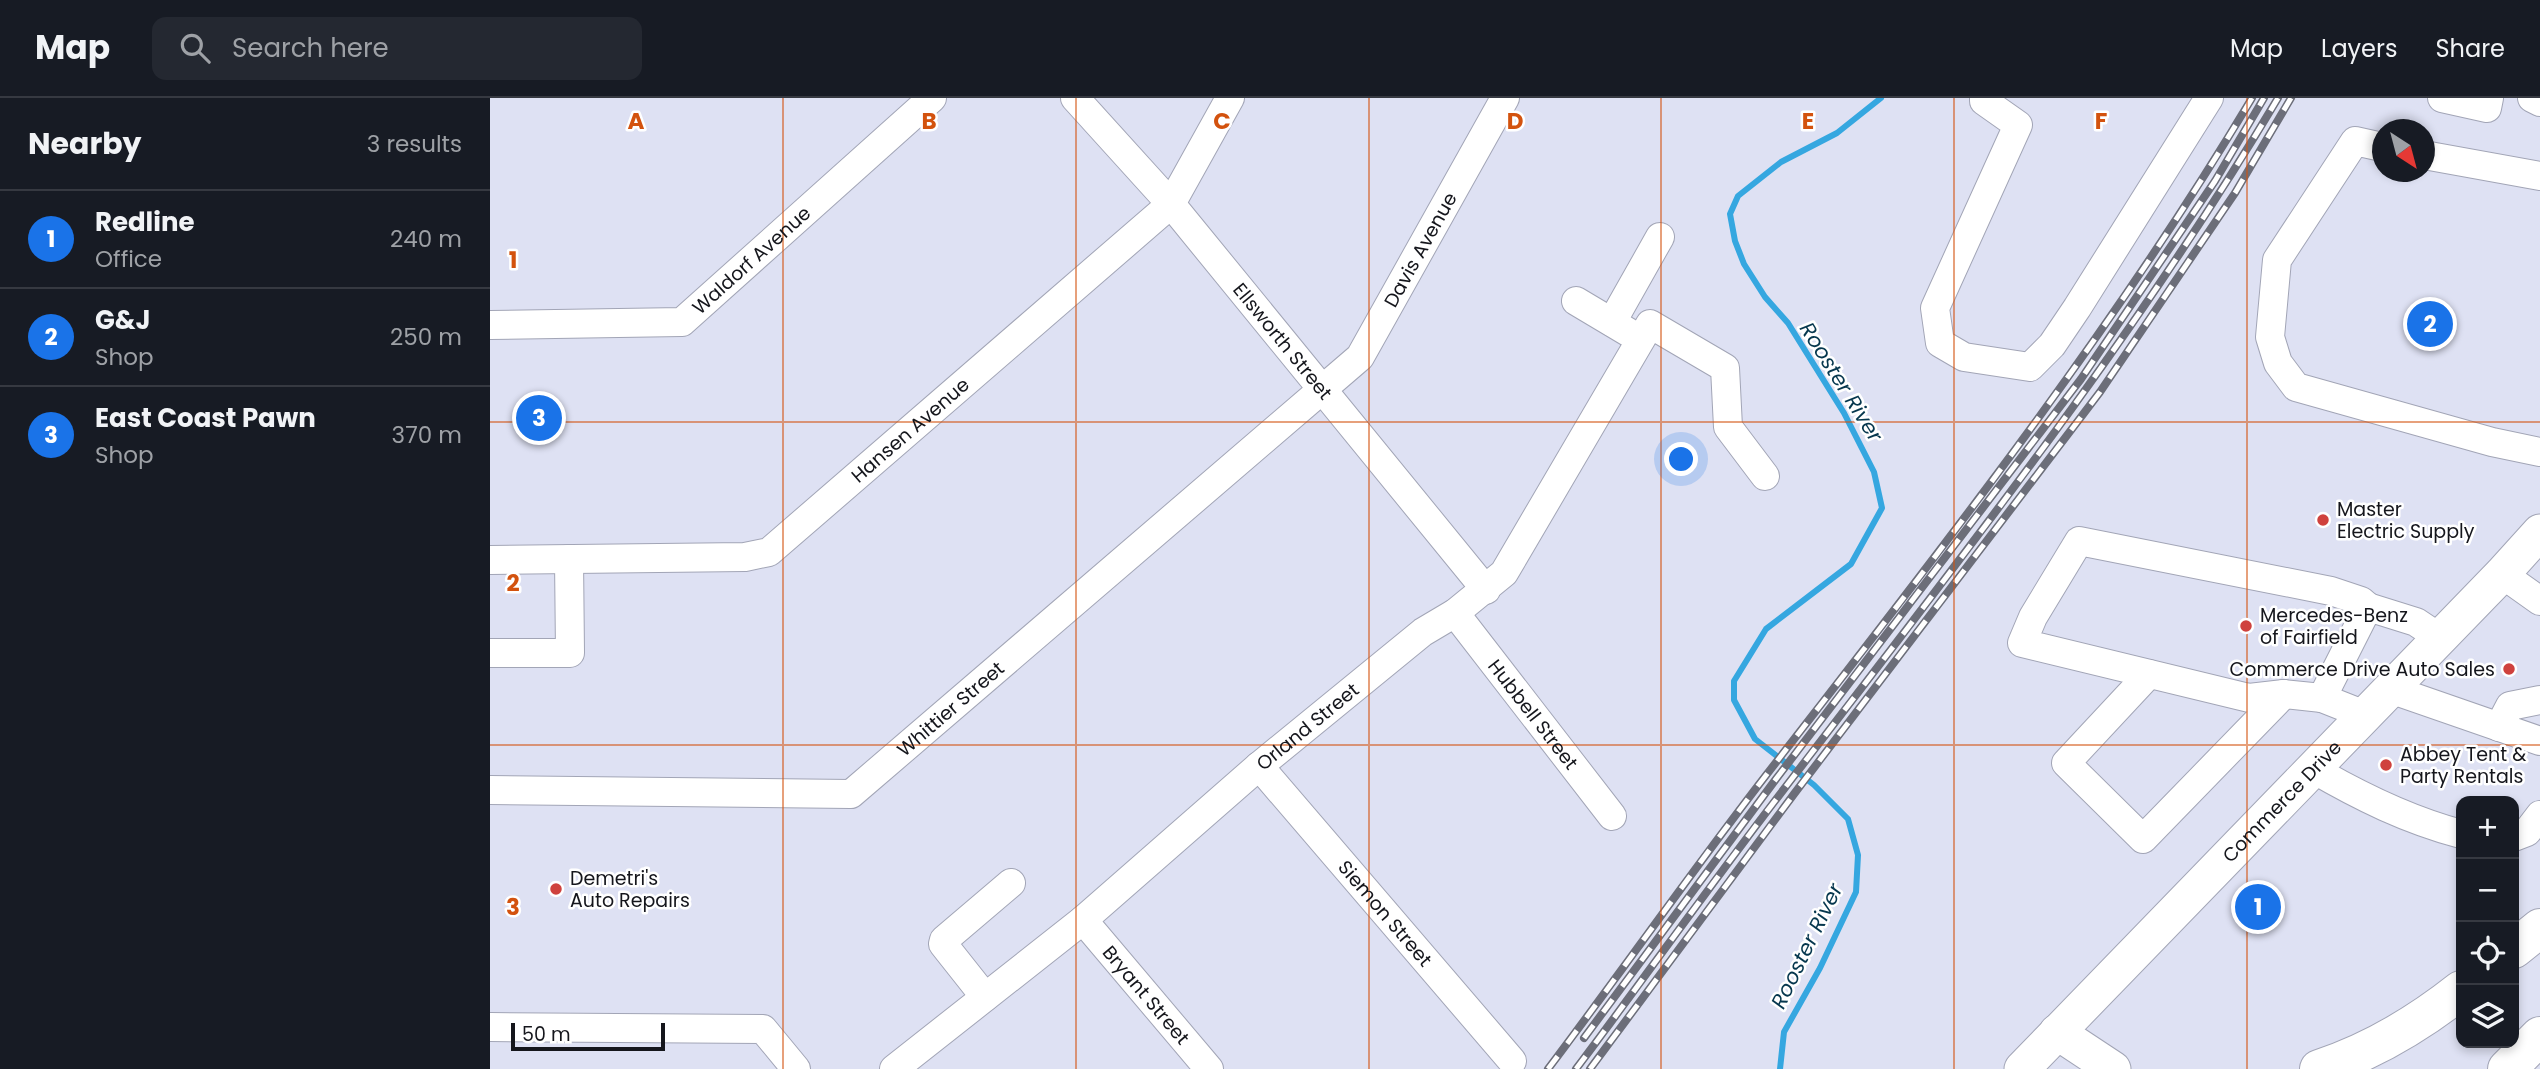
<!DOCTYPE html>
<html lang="en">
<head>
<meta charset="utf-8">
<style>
	body { margin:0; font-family:Poppins,sans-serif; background:#242831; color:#f1f3f6 }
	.controls { position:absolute; right:21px; bottom:21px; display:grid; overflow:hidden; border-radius:14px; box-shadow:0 4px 10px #0003 }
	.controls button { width:63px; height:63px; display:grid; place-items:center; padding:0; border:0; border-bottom:2px solid #363941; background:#171b24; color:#f1f3f6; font:35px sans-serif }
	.compass { position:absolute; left:1882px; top:21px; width:63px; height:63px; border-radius:50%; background:#171b24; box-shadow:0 4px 10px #0003; rotate:144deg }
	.scale { position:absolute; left:21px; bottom:18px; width:154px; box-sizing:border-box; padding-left:7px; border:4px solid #15161c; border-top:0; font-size:19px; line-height:24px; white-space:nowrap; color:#15161c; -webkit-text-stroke:5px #fff; paint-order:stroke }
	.you { position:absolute; left:1192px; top:362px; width:24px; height:24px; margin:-18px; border:5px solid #fff; border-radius:50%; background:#1a73e8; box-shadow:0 0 0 10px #1a73e833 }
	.badge { display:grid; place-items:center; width:46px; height:46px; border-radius:50%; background:#1a73e8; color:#fff; font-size:23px; font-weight:700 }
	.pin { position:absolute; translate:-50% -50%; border:4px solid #fff; box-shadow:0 2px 7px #0006 }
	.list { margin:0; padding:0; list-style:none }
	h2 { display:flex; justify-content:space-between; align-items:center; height:91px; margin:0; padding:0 28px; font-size:30px }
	h2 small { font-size:23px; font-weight:400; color:#9ea1a6 }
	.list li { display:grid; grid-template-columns:46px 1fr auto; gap:21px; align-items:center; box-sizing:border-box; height:98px; padding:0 28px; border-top:2px solid #363941 }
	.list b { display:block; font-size:26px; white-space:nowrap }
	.list p { margin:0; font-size:23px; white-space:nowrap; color:#9ea1a6 }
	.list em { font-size:23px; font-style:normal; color:#9ea1a6 }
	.icon { flex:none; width:38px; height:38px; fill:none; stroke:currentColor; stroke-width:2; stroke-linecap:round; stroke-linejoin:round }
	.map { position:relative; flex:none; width:2050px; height:971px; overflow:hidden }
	header { display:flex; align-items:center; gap:42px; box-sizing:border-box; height:98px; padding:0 35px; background:#171b24; border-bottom:2px solid #363941 }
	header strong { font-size:33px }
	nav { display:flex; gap:38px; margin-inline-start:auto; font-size:24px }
	.search { width:490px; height:63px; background:#242831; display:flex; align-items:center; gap:18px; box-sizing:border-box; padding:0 24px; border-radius:14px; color:#9ea1a6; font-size:26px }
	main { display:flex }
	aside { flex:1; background:#171b24 }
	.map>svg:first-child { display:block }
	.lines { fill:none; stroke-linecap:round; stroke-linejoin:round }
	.stream { stroke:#35a7e0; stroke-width:6 }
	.minor-casing { stroke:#a2a5b6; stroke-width:30 }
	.major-casing { stroke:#a2a5b6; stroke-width:37 }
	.highway-casing { stroke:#a2a5b6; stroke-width:40 }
	.minor { stroke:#fff; stroke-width:28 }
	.major { stroke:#fff; stroke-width:35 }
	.highway { stroke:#fff; stroke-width:38 }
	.rail-casing { stroke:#6c6e79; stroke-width:8 }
	.rail { stroke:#fff; stroke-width:5; stroke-dasharray:16; stroke-linecap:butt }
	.grid { fill:none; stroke:#d3520e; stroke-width:2; stroke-opacity:0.55 }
	.poi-dot { fill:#cf413d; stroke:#fff; stroke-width:2.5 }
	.labels { text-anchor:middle; stroke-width:5; stroke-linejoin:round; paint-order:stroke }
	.street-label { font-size:19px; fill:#15161c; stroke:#fff }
	.poi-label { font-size:19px; fill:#15161c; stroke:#fff; text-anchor:start }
	.water-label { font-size:21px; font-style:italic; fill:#06374e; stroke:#fff }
	.grid-label { font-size:23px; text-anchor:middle; font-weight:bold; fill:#d3520e; stroke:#fff; stroke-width:5; stroke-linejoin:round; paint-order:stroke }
</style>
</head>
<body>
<header>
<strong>Map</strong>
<div class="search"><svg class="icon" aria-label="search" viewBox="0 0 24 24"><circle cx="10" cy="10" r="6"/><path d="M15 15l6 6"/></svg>Search here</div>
<nav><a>Map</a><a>Layers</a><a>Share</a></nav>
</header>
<main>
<aside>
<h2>Nearby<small>3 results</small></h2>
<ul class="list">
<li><span class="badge">1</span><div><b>Redline</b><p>Office</p></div><em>240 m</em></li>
<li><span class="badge">2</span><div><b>G&amp;J</b><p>Shop</p></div><em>250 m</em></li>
<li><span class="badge">3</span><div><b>East Coast Pawn</b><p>Shop</p></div><em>370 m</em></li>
</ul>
</aside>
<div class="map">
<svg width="2050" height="971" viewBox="0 0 2050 971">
	<rect width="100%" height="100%" fill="#dee1f3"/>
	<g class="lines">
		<path class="stream" d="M1290 971 1294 934 1330 870 1366 794 1368 757 1358 721 1324 687 1265 641 1244 602V583L1276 531 1361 466 1392 410 1384 374 1354 315 1298 225 1275 199 1254 166 1245 143 1240 116 1248 98 1291 64 1347 35 1391 0"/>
		<g class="minor-casing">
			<g id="minor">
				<path id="s1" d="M585 0 681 106 996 492"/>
				<path d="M1494 0V3L1528 27 1445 210 1450 245 1474 259 1540 269 1562 247 1587 210 1719 0"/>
				<path d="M1952 0 1997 10 1999 0"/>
				<path d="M2042 0 2050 4"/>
				<path d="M1892 49 1865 43 1787 162 1780 239 1788 265 1806 289 2002 344 2050 354"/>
				<path d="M1934 57 2050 78"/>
				<path d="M1086 203 1138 234"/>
				<path d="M1122 224 1170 139"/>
				<path id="s2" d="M0 227 192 224 442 0"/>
				<path id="s3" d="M0 462 255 459 279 454 681 106 740 0"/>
				<path d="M2012 476 2050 503"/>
				<path id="s4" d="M965 515 1122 718"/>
				<path d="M0 555H80L79 461"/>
				<path d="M1659 576 1576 665 1653 741 1794 596"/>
				<path d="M1900 591 2050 643"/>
				<path d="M1832 600 1794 596 1759 600 1532 545 1543 519 1589 443 1841 493 1871 503 1878 509"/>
				<path d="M1875 617 1832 600 1878 509 1926 524 1950 540"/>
				<path d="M2009 629 2020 608 2050 602"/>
				<path id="s5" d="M769 668 1022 963"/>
				<path d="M1823 671C1871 699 1918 722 1971 736"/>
				<path id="s6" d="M0 692 361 696 870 259 1015 0"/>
				<path d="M2024 739 2037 734 2050 717"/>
				<path id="s7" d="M593 822 719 971"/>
				<path d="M495 899 453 846 454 842 521 785"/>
				<path d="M0 929 273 931 306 971"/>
				<path id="s8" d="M404 971 593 822 769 668 933 534 965 515 1014 475 1160 226 1235 270 1238 329 1275 378"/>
			</g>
		</g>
		<g class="major-casing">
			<g id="major">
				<path d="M1567 934 1623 971"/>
				<path id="s9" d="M1532 971 2012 476 2050 434"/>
			</g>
		</g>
		<g class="highway-casing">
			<path id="highway" d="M2024 851 2050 830
				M1829 971C1881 954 1928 926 1971 892
				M2017 971 2050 938"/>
		</g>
		<use href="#minor" class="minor"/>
		<use href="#major" class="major"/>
		<use href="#highway" class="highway"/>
		<g class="rail-casing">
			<path id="rail" d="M1094 940 1286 681 1591 281 1725 83 1774 0
				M1058 971C1132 873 1202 773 1277 676 1447 457 1620 238 1762 0
				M1086 971C1156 878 1223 783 1294 691 1466 466 1643 244 1788 0
				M1100 971 1304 696 1610 294 1745 95 1801 0"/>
		</g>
		<use href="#rail" class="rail"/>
	</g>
	<path class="grid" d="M293 0V971M586 0V971M879 0V971M1171 0V971M1464 0V971M1757 0V971M0 324H2050M0 647H2050"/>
	<g class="poi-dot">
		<circle cx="1833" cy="422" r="7"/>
		<circle cx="1756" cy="528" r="7"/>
		<circle cx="2019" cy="571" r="7"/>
		<circle cx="1896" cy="667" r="7"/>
		<circle cx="66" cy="791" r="7"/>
	</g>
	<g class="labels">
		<g class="street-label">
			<text dy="7" stroke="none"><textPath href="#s6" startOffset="1155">Davis Avenue</textPath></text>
			<text dy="7" stroke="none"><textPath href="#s2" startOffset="285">Waldorf Avenue</textPath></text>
			<text dy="7" stroke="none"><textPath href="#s1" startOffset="320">Ellsworth Street</textPath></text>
			<text dy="7" stroke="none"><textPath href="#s3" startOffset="466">Hansen Avenue</textPath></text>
			<text dy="7" stroke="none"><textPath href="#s6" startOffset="492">Whittier Street</textPath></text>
			<text dy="7" stroke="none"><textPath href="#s4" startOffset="128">Hubbell Street</textPath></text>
			<text dy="7" stroke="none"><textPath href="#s8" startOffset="537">Orland Street</textPath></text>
			<text dy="7" stroke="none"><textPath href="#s9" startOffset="373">Commerce Drive</textPath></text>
			<text dy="7" stroke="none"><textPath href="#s5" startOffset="194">Siemon Street</textPath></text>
			<text dy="7" stroke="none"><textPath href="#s7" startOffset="98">Bryant Street</textPath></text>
		</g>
		<g class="poi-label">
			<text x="1847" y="418">Master<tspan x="1847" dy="22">Electric Supply</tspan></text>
			<text x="1770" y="524">Mercedes-Benz<tspan x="1770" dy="22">of Fairfield</tspan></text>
			<text x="2005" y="578" text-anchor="end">Commerce Drive Auto Sales</text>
			<text x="1910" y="663">Abbey Tent &amp;<tspan x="1910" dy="22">Party Rentals</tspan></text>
			<text x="80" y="787">Demetri's<tspan x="80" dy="22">Auto Repairs</tspan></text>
		</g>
		<g class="water-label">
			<text transform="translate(1351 284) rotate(58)" y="7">Rooster River</text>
			<text transform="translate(1317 848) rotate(-64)" y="7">Rooster River</text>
		</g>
	</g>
	<g class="grid-label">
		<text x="146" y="31">A</text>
		<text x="439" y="31">B</text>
		<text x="732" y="31">C</text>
		<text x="1025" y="31">D</text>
		<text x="1318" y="31">E</text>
		<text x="1611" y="31">F</text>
		<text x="23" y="170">1</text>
		<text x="23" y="493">2</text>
		<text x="23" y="817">3</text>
	</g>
</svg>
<div class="controls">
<button>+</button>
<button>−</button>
<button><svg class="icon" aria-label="locate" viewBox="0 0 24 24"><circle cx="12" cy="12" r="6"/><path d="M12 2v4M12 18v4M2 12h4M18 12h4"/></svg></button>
<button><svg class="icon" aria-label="layers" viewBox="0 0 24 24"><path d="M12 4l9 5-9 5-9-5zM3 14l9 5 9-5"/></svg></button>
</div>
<svg class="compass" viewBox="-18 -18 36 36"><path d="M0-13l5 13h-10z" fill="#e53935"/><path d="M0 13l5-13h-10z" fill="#9ea1a6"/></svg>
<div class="scale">50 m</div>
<div class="you"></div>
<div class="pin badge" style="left:1768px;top:809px">1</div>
<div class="pin badge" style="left:1940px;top:226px">2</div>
<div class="pin badge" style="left:49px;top:320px">3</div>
</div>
</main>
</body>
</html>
